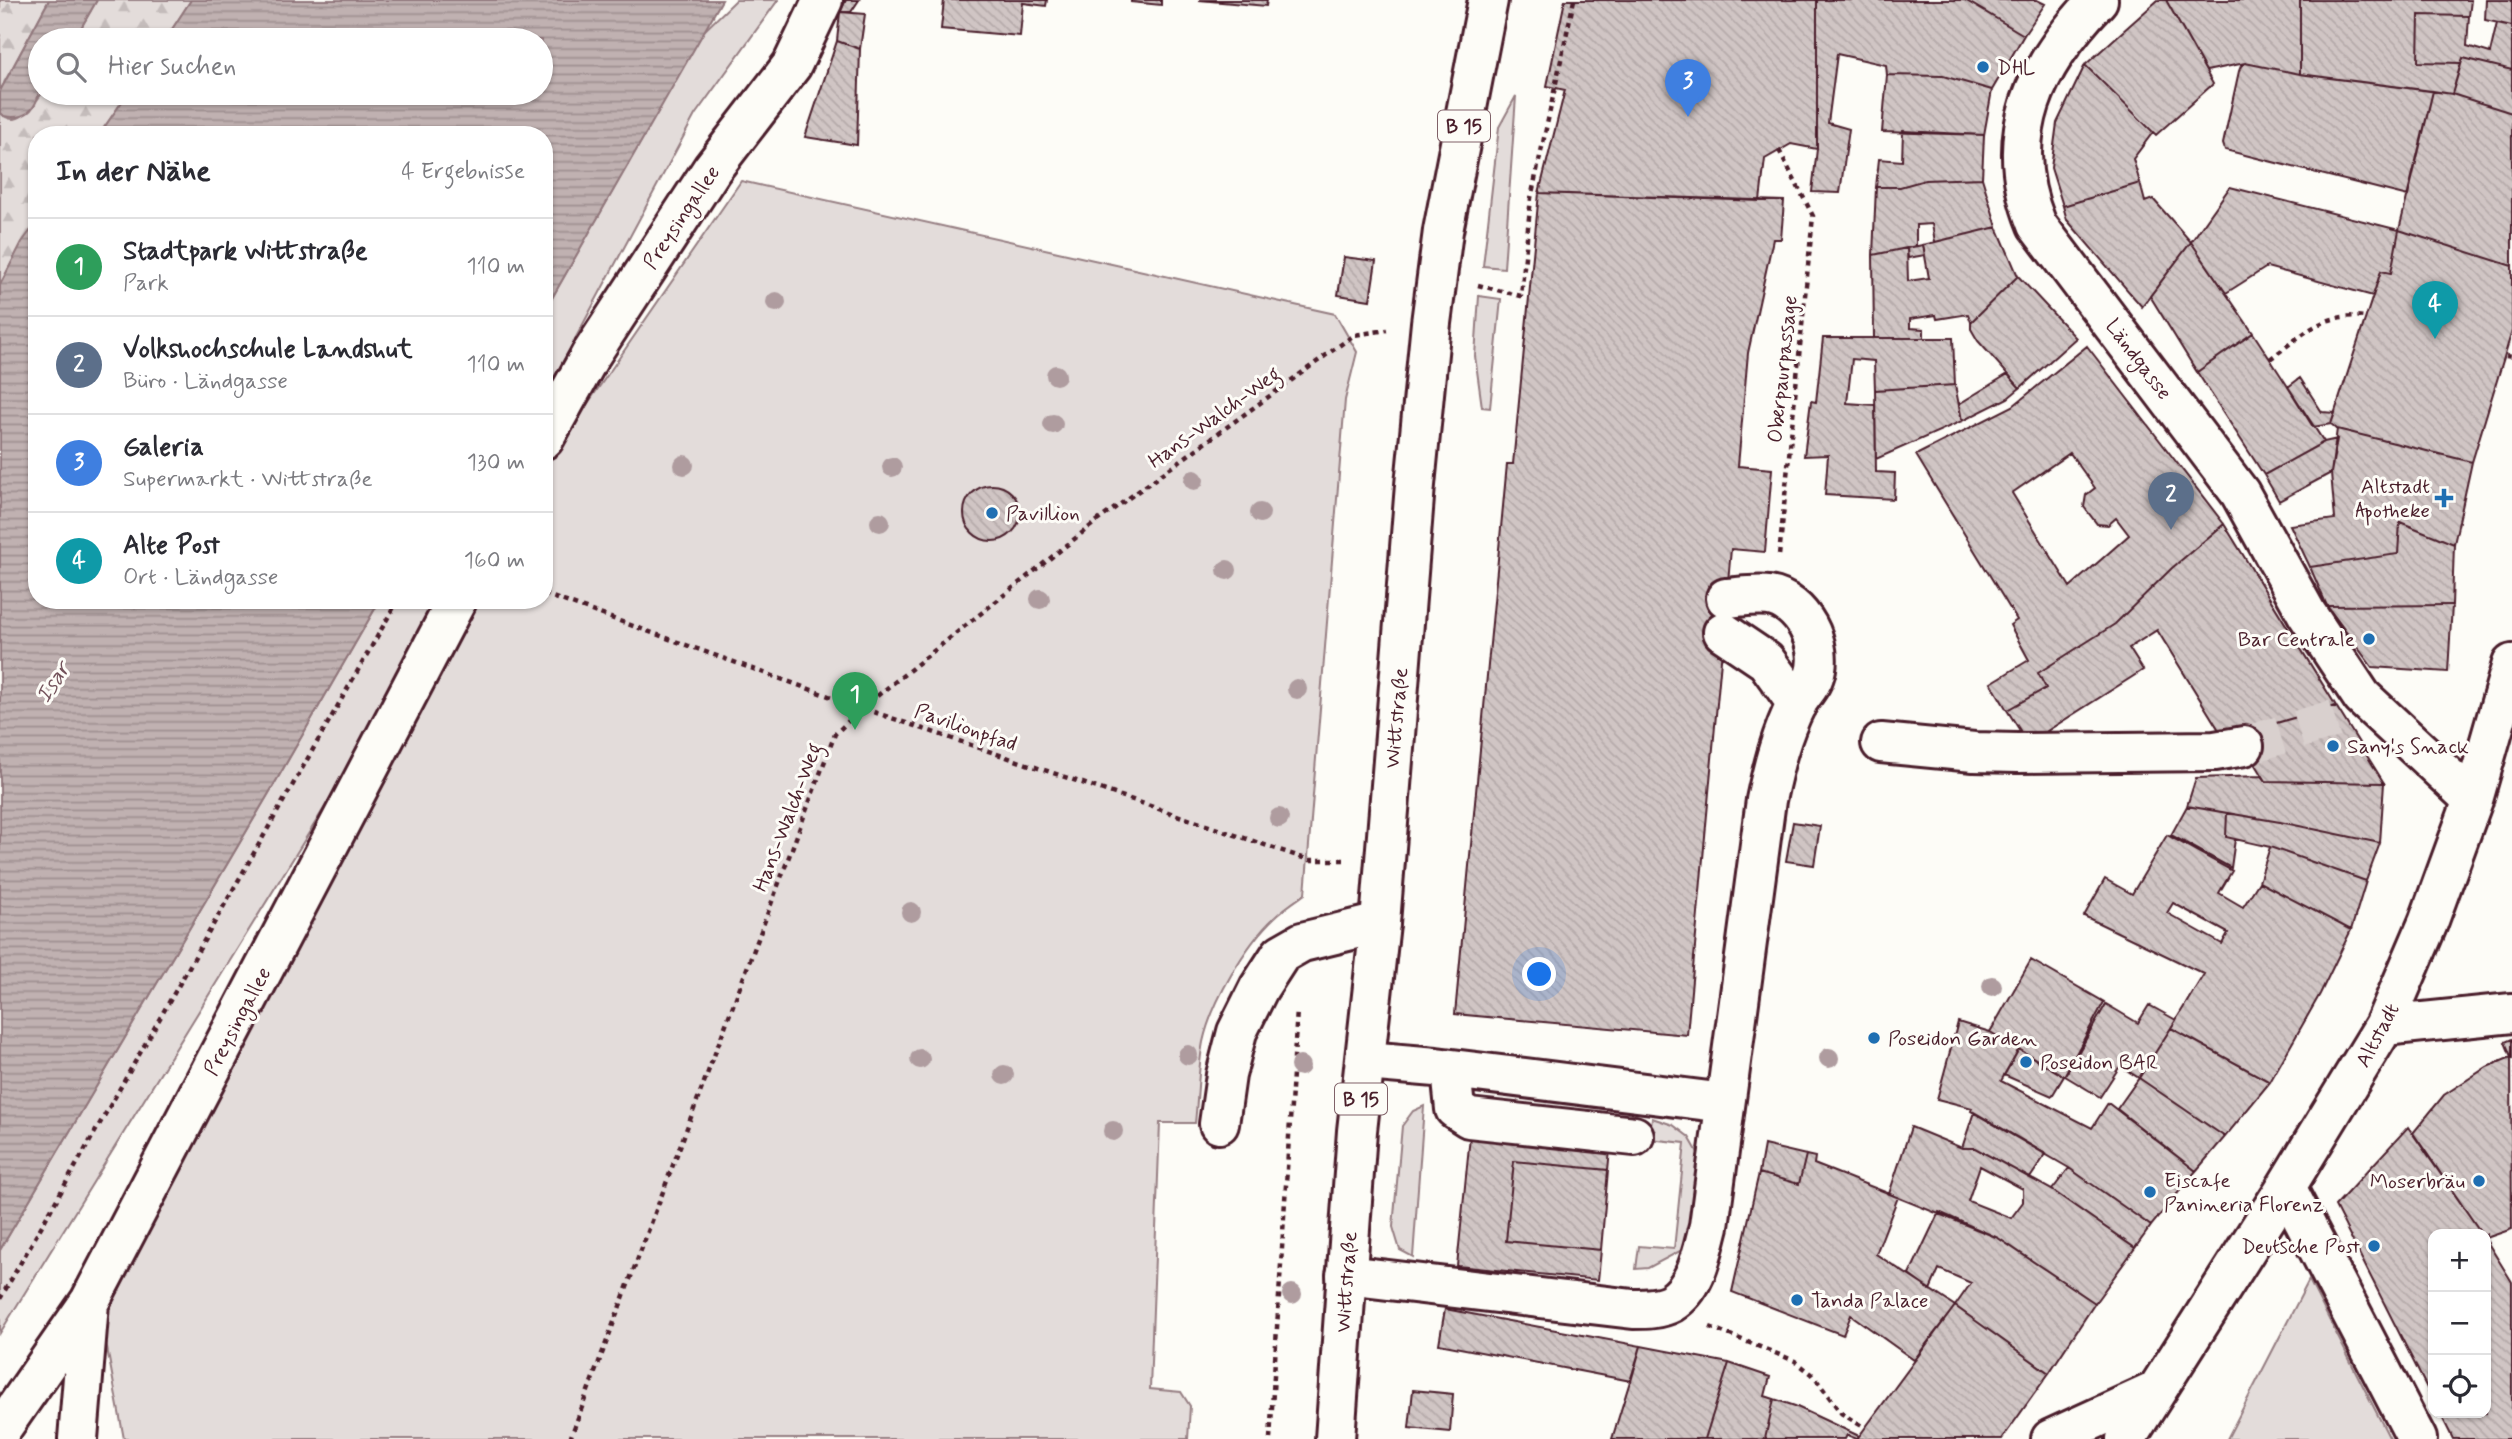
<!DOCTYPE html>
<html lang="de">
<head>
<meta charset="utf-8">
<style>
	body { margin:0; font-family:Mynerve,sans-serif; background:#f7f7f7; color:#2b2b33 }
	.controls { position:absolute; right:21px; bottom:21px; display:grid; overflow:hidden; border-radius:14px; box-shadow:0 2px 5px #0004 }
	.controls button { width:63px; height:63px; display:grid; place-items:center; padding:0; border:0; border-bottom:2px solid #e1e1e2; background:#fff; color:#2b2b33; font:35px sans-serif }
	.you { position:absolute; left:1540px; top:975px; width:24px; height:24px; margin:-18px; border:5px solid #fff; border-radius:50%; background:#1a73e8; box-shadow:0 0 0 10px #1a73e833 }
	.badge { display:grid; place-items:center; width:46px; height:46px; border-radius:50%; background:#2563eb; color:#fff; font-size:23px; font-weight:700 }
	.pin { position:absolute; translate:-50% -58px; filter:drop-shadow(0 2px 4px #0008) }
	.pin::after { content:''; position:absolute; top:37px; width:24px; height:21px; background:inherit; clip-path:polygon(0 0,100% 0,50% 100%) }
	.list { margin:0; padding:0; list-style:none }
	h2 { display:flex; justify-content:space-between; align-items:center; height:91px; margin:0; padding:0 28px; font-size:30px }
	h2 small { font-size:23px; font-weight:400; color:#7c7c81 }
	.list li { display:grid; grid-template-columns:46px 1fr auto; gap:21px; align-items:center; box-sizing:border-box; height:98px; padding:0 28px; border-top:2px solid #e1e1e2 }
	.list b { display:block; font-size:26px; white-space:nowrap }
	.list p { margin:0; font-size:23px; white-space:nowrap; color:#7c7c81 }
	.list em { font-size:23px; font-style:normal; color:#7c7c81 }
	.icon { flex:none; width:38px; height:38px; fill:none; stroke:currentColor; stroke-width:2; stroke-linecap:round; stroke-linejoin:round }
	.map { position:relative; flex:none; width:2512px; height:1439px; overflow:hidden }
	.search { position:absolute; background:#fff; box-shadow:0 2px 5px #0004; left:28px; top:28px; width:525px; height:77px; display:flex; align-items:center; gap:18px; box-sizing:border-box; padding:0 24px; border-radius:38px; color:#7c7c81; font-size:26px }
	.panel { position:absolute; background:#fff; box-shadow:0 2px 5px #0004; left:28px; top:126px; width:525px; height:483px; border-radius:28px }
	.map>svg:first-child { display:block }
	.green { fill:#e3dcda; stroke:#967e82; stroke-width:2 }
	.forest { fill:url(#forest-firs); stroke:#967e82; stroke-width:2 }
	.water { fill:url(#water-rules); stroke:#91777b; stroke-width:2 }
	.building { fill:url(#building-back-hatch); stroke:#4a1f2b; stroke-width:2; fill-rule:evenodd }
	.lines { fill:none; stroke-linecap:round; stroke-linejoin:round }
	.minor-tunnel { stroke:#d9d0ce; stroke-width:38; stroke-dasharray:38 19; stroke-linecap:butt }
	.minor-casing { stroke:#4a1f2b; stroke-width:44 }
	.major-casing { stroke:#4a1f2b; stroke-width:44 }
	.path { stroke:#4a1f2b; stroke-width:4.5; stroke-dasharray:5 5; stroke-linecap:butt }
	.minor { stroke:#fdfcf7; stroke-width:38 }
	.major { stroke:#fdfcf7; stroke-width:38 }
	.tree { fill:#af9c9f }
	.poi-dot { fill:#1f6fb2; stroke:#fdfcf7; stroke-width:2.5 }
	.labels { text-anchor:middle; stroke-width:6; stroke-linejoin:round; paint-order:stroke }
	.shield { fill:#fdfcf7; stroke:#806168; stroke-width:2 }
	.shield-label { font-size:19px; font-weight:bold; fill:#4a1f2b }
	.poi-label { font-size:21px; fill:#4a1f2b; stroke:#fdfcf7; text-anchor:start }
	.street-label { font-size:21px; fill:#4a1f2b; stroke:#fdfcf7 }
	.water-label { font-size:23px; font-style:italic; fill:#73525a; stroke:#fdfcf7 }
</style>
</head>
<body>
<div class="map">
<svg width="2512" height="1439" viewBox="0 0 2512 1439">
	<defs>
		<pattern id="forest-firs" width="22" height="20" patternUnits="userSpaceOnUse" patternTransform="scale(1.75)"><rect width="22" height="20" fill="#e3dcda"/><path d="M5 1l3.5 6h-7zM16 11l3.5 6h-7z" fill="#c4bcbb"/></pattern>
		<pattern id="water-rules" width="6" height="5" patternUnits="userSpaceOnUse" patternTransform="scale(1.75)"><rect width="6" height="5" fill="#c0b1b1"/><path d="M0 2.5h6" fill="none" stroke="#9e8f90"/></pattern>
		<pattern id="building-back-hatch" width="6" height="6" patternUnits="userSpaceOnUse" patternTransform="scale(1.75)"><rect width="6" height="6" fill="#d0c5c4"/><path d="M-1 5l2 2M0 0l6 6M5-1l2 2" fill="none" stroke="#b4a9a9"/></pattern>
	</defs>
	<rect width="100%" height="100%" fill="#fdfcf7"/>
	<filter id="ink" filterUnits="userSpaceOnUse"><feTurbulence type="fractalNoise" baseFrequency=".0143" numOctaves="2"/><feDisplacementMap in="SourceGraphic" scale="14" xChannelSelector="R" yChannelSelector="G"/><feConvolveMatrix kernelMatrix="1 2 1 2 8 2 1 2 1" color-interpolation-filters="sRGB"/></filter>
	<g filter="url(#ink)">
		<path class="green" d="M736 0H778L695 115 544 397V312L703 32Z
			M1516 96 1504 268 1483 266 1499 127Z
			M741 181 1335 314 1357 352 1345 400 1305 894C1295 901 1284 908 1275 917 1245 945 1212 1002 1203 1042 1198 1068 1198 1097 1195 1123H1160L1150 1389 1181 1392 1190 1406 1188 1439H124L99 1305 458 600H544V467Z
			M1479 296 1501 299 1490 408 1482 407 1475 356Z
			M380 600H436L328 802 0 1333V1250L272 788Z
			M1424 1106 1413 1257 1400 1250 1393 1227 1402 1126 1413 1111Z
			M1652 1118 1673 1125 1689 1137 1700 1156 1697 1226 1682 1250 1648 1268 1636 1269 1639 1246 1674 1249 1685 1143 1649 1139Z
			M2309 1280 2390 1439H2227Z"/>
		<path class="forest" d="M0 0H49L0 91Z
			M97 0H191L165 40H74Z
			M42 93H128L99 135H37V222L22 243 0 285V112C17 131 33 106 42 93Z"/>
		<path class="water" d="M49 0H97L74 40H40C40 70 49 125 4 116L0 112V91Z
			M191 0H722L544 312V135H99L128 93H541V40H165Z
			M37 222V600H380L272 788 0 1250V285L22 242Z"/>
		<path class="building" d="M846 0H859L851 12H840Z
			M944 0H1047L1046 6 1023 3 1020 36 941 29Z
			M1131 0H1161V5L1131 2Z
			M1199 0H1267L1266 6Z
			M1565 0H1817V149L1791 144 1765 159 1760 201 1539 193 1565 90 1547 86Z
			M1817 0H1965L2024 35 1992 90 1943 76 1887 75 1886 65 1837 54 1828 123 1849 129 1840 193 1812 192 1817 149Z
			M1965 0H2037L2045 4 2024 35Z
			M2158 0H2166L2213 84 2156 135 2085 65Z
			M2166 0H2300V74L2245 63 2206 71Z
			M2300 0H2471L2469 16 2419 15 2418 62 2461 63 2452 94 2300 74Z
			M2486 0H2512V26L2485 20Z
			M840 12 865 14 860 49 837 41Z
			M2419 15 2469 16 2467 46 2490 53 2497 23 2512 26V70L2463 58 2461 63 2418 62Z
			M837 41 860 49 857 145 805 137Z
			M2463 58 2512 70V113L2452 94Z
			M2245 63 2300 74 2433 91 2408 196 2225 150 2223 144 2239 71 2241 66Z
			M2085 65 2153 132 2133 159 2140 183 2063 206 2051 168 2057 123Z
			M1887 75 1943 76 1992 90 1984 135 1882 132Z
			M2433 91 2452 94 2512 113V266L2399 230Z
			M1903 131 1984 135 1982 178 1925 180 1900 187H1876L1879 159 1902 161Z
			M1982 178 1997 227 1935 242 1932 224 1916 225V246L1873 255 1876 187H1900L1925 180Z
			M2140 183 2145 202 2153 199 2191 242 2142 307 2067 220 2063 206Z
			M2230 187 2399 230 2391 273 2381 271 2373 296 2267 267 2226 293 2191 242Z
			M1539 193 1784 201 1781 239H1773L1748 353 1738 466 1772 469 1765 552 1731 549 1687 1035 1455 1014 1507 464H1513Z
			M1997 227 2018 276 1971 322 1968 314 1937 319 1936 315 1910 319V328L1924 329V338H1874L1873 255 1907 248 1908 281 1929 278 1923 245Z
			M2399 230 2512 266V331L2472 462 2337 429 2331 424 2381 271 2391 273Z
			M2191 242 2253 333 2197 372 2150 296Z
			M1923 245 1925 255 1908 258 1907 248Z
			M1344 257 1376 261 1370 300 1338 295Z
			M2018 276 2076 338 2020 388 1978 341 1971 329V322Z
			M2253 333 2324 442 2264 475 2197 372Z
			M1823 338H1953L1955 385 1875 390 1874 361 1852 359 1847 403 1875 405 1876 472 1895 473 1894 499 1825 495 1828 455 1804 456 1811 401 1816 402Z
			M2087 346 2224 524 2172 568 2115 624 2038 673 2046 688 2007 710 1991 683 2029 660 2010 625 2017 620 1916 455 2013 406ZM2070 453 2095 488 2086 495 2084 507 2097 524 2108 525 2116 518 2129 535 2070 587 2012 493Z
			M2008 374 2020 388 2008 398 1962 421 1959 404Z
			M2300 378 2322 412 2335 413 2331 424 2313 427 2288 387Z
			M1955 385 1962 421 1876 459 1875 390Z
			M2337 429 2472 462 2454 544 2400 522 2398 554 2310 567 2290 525 2335 519 2331 473Z
			M2337 439 2331 473 2279 501 2264 475 2324 442Z
			M964 513a28 28 0 1 1 56 0a28 28 0 1 1-56 0Z
			M2400 522 2454 544 2452 605 2327 606 2310 567 2398 554Z
			M2224 524 2336 706 2224 738 2157 630 2129 648 2143 670 2028 743 2007 710 2046 688 2038 673 2115 624 2172 568Z
			M2452 605 2448 672 2372 667 2327 606Z
			M2336 706 2384 783 2266 781 2237 734Z
			M2262 776 2266 781 2384 783 2380 843 2280 822 2187 806 2196 778Z
			M2187 806 2227 813 2226 837 2235 839 2231 868 2171 835Z
			M2227 813 2280 822 2380 843 2366 881 2270 847 2226 837Z
			M1793 822 1820 826 1814 865 1786 861Z
			M2167 835 2232 871 2219 893 2243 907 2259 882 2351 930 2320 994 2270 1082 2171 1028 2204 974 2084 916 2105 879 2132 894ZM2173 903 2228 933 2222 944 2167 913Z
			M2270 847 2366 881 2351 930 2259 882Z
			M2031 960 2104 1002 2064 1076 1990 1032Z
			M2106 1004 2138 1023 2149 1005 2176 1020 2139 1078 2120 1066 2100 1097 2065 1076Z
			M1958 1022 1990 1032 2019 1049 2001 1081 2092 1128 2108 1103 2196 1171 2151 1226 2069 1168 1971 1111 1972 1108 1937 1099Z
			M2171 1028 2270 1082 2225 1137 2139 1078Z
			M2512 1039V1059L2505 1042Z
			M2019 1049 2064 1076 2052 1096 2004 1075Z
			M2511 1057 2512 1229 2486 1238V1234H2482L2413 1133 2444 1095 2487 1067Z
			M2139 1078 2225 1137 2196 1171 2117 1109Z
			M1974 1112 2046 1154 2030 1178 1975 1148H1962Z
			M1471 1126 1611 1140 1608 1170 1514 1161 1506 1241 1601 1250 1598 1280 1457 1266Z
			M1911 1127 1962 1148H1975L2052 1190 2135 1248 2095 1303 1998 1238 1889 1194ZM1980 1166 2023 1189V1202L2011 1218 1968 1201Z
			M2408 1127 2482 1234H2433V1400L2335 1206Z
			M1764 1145 1806 1155 1799 1184 1759 1173Z
			M1806 1155 1815 1157 1814 1164 1898 1197 1876 1254 1955 1306 1914 1360 1851 1315 1843 1335 1732 1292 1759 1173 1799 1184Z
			M1514 1161 1608 1170 1601 1250 1506 1241Z
			M2069 1168 2151 1226 2135 1248 2052 1190Z
			M1939 1212 1998 1238 2095 1303 2049 1373 1955 1306 1971 1283 1939 1269 1930 1290 1909 1275Z
			M2486 1240 2512 1282V1439H2453L2440 1413H2486Z
			M1955 1306 2049 1373 2002 1439H1857Z
			M1445 1309 1641 1346 1631 1381 1439 1344Z
			M1641 1346 1729 1363 1705 1439H1612Z
			M1729 1363 1770 1377 1765 1396 1774 1399 1765 1439H1705Z
			M1413 1390 1453 1394 1450 1432 1409 1428Z
			M1774 1399 1795 1406 1859 1436 1857 1439 1847 1435 1845 1439H1765Z"/>
		<g class="lines">
			<path class="minor-tunnel" d="M2244 746 2343 716"/>
			<g class="minor-casing">
				<path id="minor" d="M2098 0C2035 66 2000 135 2037 225L2240 493 2307 614 2362 697 2473 800
					M544 439 590 356 712 169 792 65 823 0
					M1723 632 1766 661 1797 704
					M1881 743 1974 752 2017 753 2215 751 2244 746
					M2384 1026 2512 1013
					M1366 1061 1436 1067 1725 1103
					M1451 1070 1455 1109 1469 1118 1634 1136
					M1219 1124 1226 1075 1237 1032 1259 988 1281 954 1302 942 1380 923
					M2286 1187 2417 1439
					M1346 1275 1633 1309C1645 1309 1660 1309 1671 1303 1697 1287 1702 1252 1709 1226L1766 800C1773 767 1781 734 1797 703 1802 694 1811 686 1814 676 1825 646 1802 601 1769 596 1756 594 1740 597 1726 598
					M0 1431 90 1301 457 600
					M78 1439 89 1303
					M2051 1439 2156 1391
					M2126 1439 2286 1187 2384 1026 2428 923 2473 800 2512 664"/>
			</g>
			<g class="major-casing">
				<path id="major" d="M1335 1439 1357 1131 1380 923 1415 485 1431 323 1443 231 1488 0"/>
			</g>
			<path class="path" d="M1779 150 1813 216 1779 556
				M1478 285 1521 296 1531 198 1574 0
				M2506 356 2512 357
				M2270 359C2304 334 2322 312 2366 317
				M544 594 862 708 1309 860H1344
				M0 1299 398 600
				M1710 1327 1795 1361 1812 1374 1841 1413 1865 1428
				M570 1439 835 734 862 708 1097 521 1354 335 1387 330
				M1270 1439 1297 1010"/>
			<use href="#minor" class="minor"/>
			<use href="#major" class="major"/>
		</g>
		<g class="tree">
			<circle cx="776" cy="302" r="10"/>
			<circle cx="1056" cy="375" r="10"/>
			<circle cx="1053" cy="424" r="10"/>
			<circle cx="684" cy="465" r="10"/>
			<circle cx="892" cy="467" r="10"/>
			<circle cx="1194" cy="480" r="10"/>
			<circle cx="1260" cy="513" r="10"/>
			<circle cx="880" cy="522" r="10"/>
			<circle cx="1227" cy="570" r="10"/>
			<circle cx="1040" cy="599" r="10"/>
			<circle cx="1297" cy="689" r="10"/>
			<circle cx="1279" cy="818" r="10"/>
			<circle cx="911" cy="912" r="10"/>
			<circle cx="1992" cy="986" r="10"/>
			<circle cx="1188" cy="1055" r="10"/>
			<circle cx="1829" cy="1058" r="10"/>
			<circle cx="920" cy="1059" r="10"/>
			<circle cx="1300" cy="1066" r="10"/>
			<circle cx="1004" cy="1075" r="10"/>
			<circle cx="1113" cy="1131" r="10"/>
			<circle cx="1292" cy="1294" r="10"/>
		</g>
	</g>
	<g class="poi-dot">
		<circle cx="1983" cy="67" r="7"/>
		<path d="M2440.5 487.5h7v7h7v7h-7v7h-7v-7h-7v-7h7z"/>
		<circle cx="992" cy="513" r="7"/>
		<circle cx="2369" cy="639" r="7"/>
		<circle cx="2333" cy="746" r="7"/>
		<circle cx="1874" cy="1038" r="7"/>
		<circle cx="2026" cy="1062" r="7"/>
		<circle cx="2479" cy="1181" r="7"/>
		<circle cx="2150" cy="1192" r="7"/>
		<circle cx="2374" cy="1246" r="7"/>
		<circle cx="1797" cy="1300" r="7"/>
	</g>
	<g class="labels">
		<g class="shield">
			<rect x="1438" y="110.5" width="52" height="31" rx="5"/>
			<rect x="1335" y="1083.5" width="52" height="31" rx="5"/>
		</g>
		<g class="shield-label">
			<text x="1464" y="133">B 15</text>
			<text x="1361" y="1106">B 15</text>
		</g>
		<g class="poi-label">
			<text x="1997" y="74">DHL</text>
			<text x="2430" y="493" text-anchor="end">Altstadt<tspan x="2430" dy="24">Apotheke</tspan></text>
			<text x="1006" y="520">Pavillion</text>
			<text x="2355" y="646" text-anchor="end">Bar Centrale</text>
			<text x="2347" y="753">Sany's Snack</text>
			<text x="1888" y="1045">Poseidon Garden</text>
			<text x="2040" y="1069">Poseidon BAR</text>
			<text x="2164" y="1187">Eiscafe<tspan x="2164" dy="24">Panineria Florenz</tspan></text>
			<text x="2465" y="1188" text-anchor="end">Moserbräu</text>
			<text x="2360" y="1253" text-anchor="end">Deutsche Post</text>
			<text x="1811" y="1307">Tanda Palace</text>
		</g>
		<g class="street-label">
			<text transform="translate(681 217) rotate(-56)" y="7">Preysingallee</text>
			<text transform="translate(2139 359) rotate(53)" y="7">Ländgasse</text>
			<text transform="translate(1782 369) rotate(-84)" y="7">Oberpaurpassage</text>
			<text transform="translate(1214 417) rotate(-36)" y="7">Hans-Walch-Weg</text>
			<text transform="translate(1396 718) rotate(-85)" y="7">Wittstraße</text>
			<text transform="translate(966 727) rotate(19)" y="7">Pavilionpfad</text>
			<text transform="translate(787 817) rotate(-69)" y="7">Hans-Walch-Weg</text>
			<text transform="translate(237 1021) rotate(-62)" y="7">Preysingallee</text>
			<text transform="translate(2377 1035) rotate(-62)" y="7">Altstadt</text>
			<text transform="translate(1346 1282) rotate(-86)" y="7">Wittstraße</text>
		</g>
		<g class="water-label">
			<text transform="translate(52 682) rotate(-57)" y="8">Isar</text>
		</g>
	</g>
</svg>
<div class="controls">
<button>+</button>
<button>−</button>
<button><svg class="icon" aria-label="locate" viewBox="0 0 24 24"><circle cx="12" cy="12" r="6"/><path d="M12 2v4M12 18v4M2 12h4M18 12h4"/></svg></button>
</div>
<div class="you"></div>
<div class="pin badge" style="left:855px;top:730px;background:#2e9e5b">1</div>
<div class="pin badge" style="left:2171px;top:530px;background:#5c6f8a">2</div>
<div class="pin badge" style="left:1688px;top:117px;background:#3f7fe0">3</div>
<div class="pin badge" style="left:2435px;top:339px;background:#0f9aa8">4</div>
<div class="search"><svg class="icon" aria-label="search" viewBox="0 0 24 24"><circle cx="10" cy="10" r="6"/><path d="M15 15l6 6"/></svg>Hier suchen</div>
<section class="panel">
<h2>In der Nähe<small>4 Ergebnisse</small></h2>
<ul class="list">
<li><span class="badge" style="background:#2e9e5b">1</span><div><b>Stadtpark Wittstraße</b><p>Park</p></div><em>110 m</em></li>
<li><span class="badge" style="background:#5c6f8a">2</span><div><b>Volkshochschule Landshut</b><p>Büro · Ländgasse</p></div><em>110 m</em></li>
<li><span class="badge" style="background:#3f7fe0">3</span><div><b>Galeria</b><p>Supermarkt · Wittstraße</p></div><em>130 m</em></li>
<li><span class="badge" style="background:#0f9aa8">4</span><div><b>Alte Post</b><p>Ort · Ländgasse</p></div><em>160 m</em></li>
</ul>
</section>
</div>
</body>
</html>
